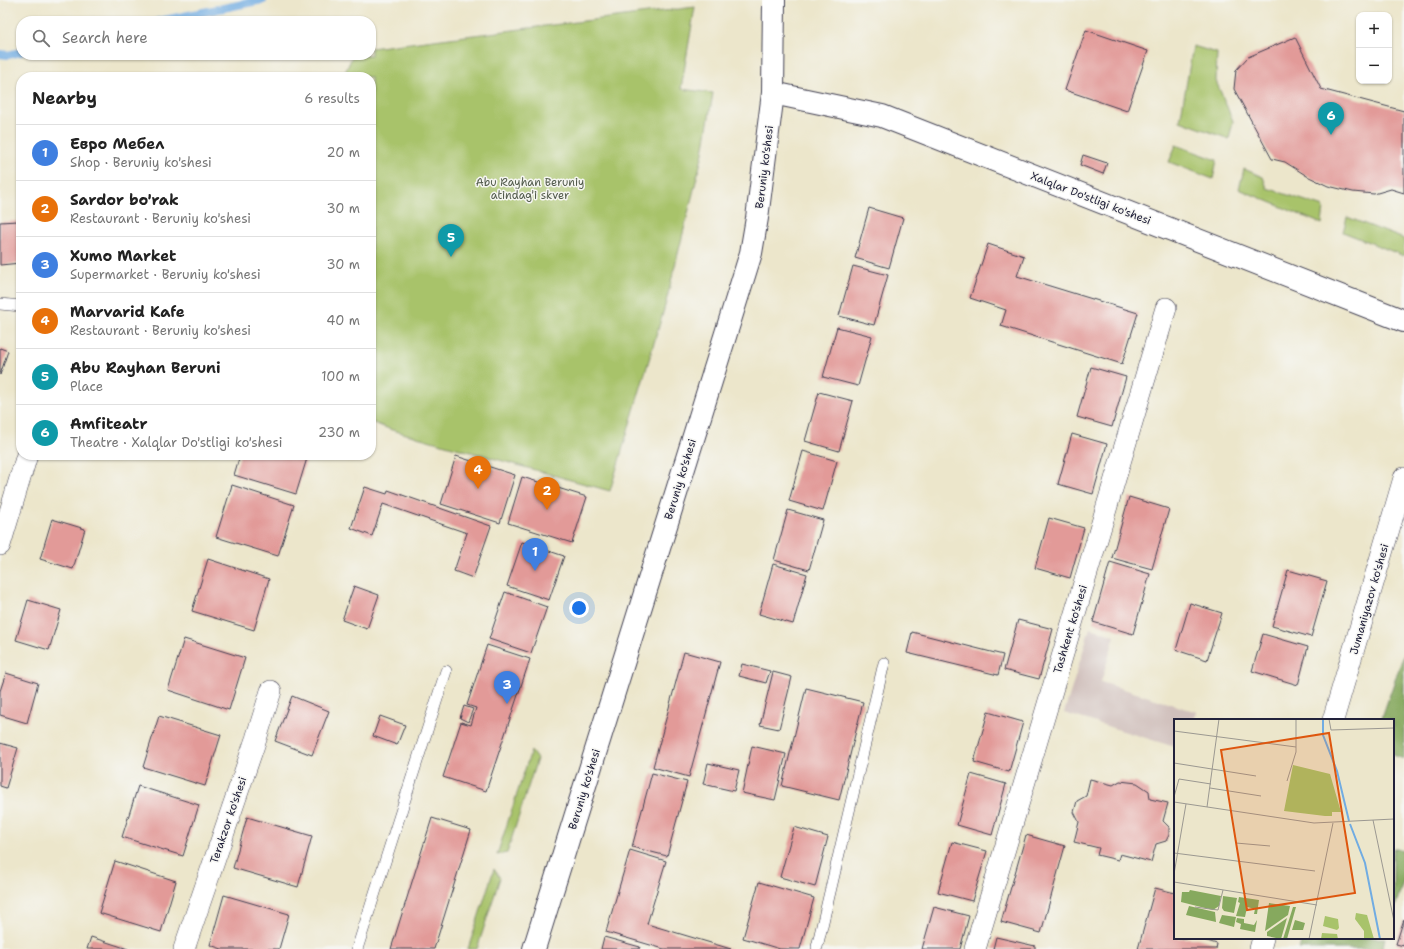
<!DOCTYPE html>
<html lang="en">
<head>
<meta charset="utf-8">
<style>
	body { margin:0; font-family:"Shantell Sans",sans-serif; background:#f6f6f6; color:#222 }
	.controls { position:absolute; right:12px; top:12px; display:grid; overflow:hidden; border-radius:8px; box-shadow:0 1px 3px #0004 }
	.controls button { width:36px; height:36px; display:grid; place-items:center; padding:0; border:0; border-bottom:1px solid #e0e0e0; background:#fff; color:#222; font:20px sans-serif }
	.you { position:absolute; left:579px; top:608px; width:14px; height:14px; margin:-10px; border:3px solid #fff; border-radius:50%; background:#1a73e8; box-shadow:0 0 0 6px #1a73e833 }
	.badge { display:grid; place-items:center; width:26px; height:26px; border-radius:50%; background:#2563eb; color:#fff; font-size:13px; font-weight:700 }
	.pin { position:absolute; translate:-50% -33px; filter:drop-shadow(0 1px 2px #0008) }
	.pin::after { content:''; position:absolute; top:21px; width:14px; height:12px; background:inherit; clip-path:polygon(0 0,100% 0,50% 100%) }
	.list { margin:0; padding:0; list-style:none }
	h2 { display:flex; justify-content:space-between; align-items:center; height:52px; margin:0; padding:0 16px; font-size:17px }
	h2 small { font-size:13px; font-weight:400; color:#767676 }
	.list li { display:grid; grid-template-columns:26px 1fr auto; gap:12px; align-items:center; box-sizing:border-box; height:56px; padding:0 16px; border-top:1px solid #e0e0e0 }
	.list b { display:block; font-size:15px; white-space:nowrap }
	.list p { margin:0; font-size:13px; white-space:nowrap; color:#767676 }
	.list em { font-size:13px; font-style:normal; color:#767676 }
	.icon { flex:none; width:22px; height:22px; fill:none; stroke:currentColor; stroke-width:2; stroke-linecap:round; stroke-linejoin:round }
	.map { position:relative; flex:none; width:1404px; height:949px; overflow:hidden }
	.search { position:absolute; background:#fff; box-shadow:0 1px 3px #0004; left:16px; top:16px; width:360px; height:44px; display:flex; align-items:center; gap:10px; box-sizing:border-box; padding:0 14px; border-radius:16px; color:#767676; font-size:15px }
	.panel { position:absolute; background:#fff; box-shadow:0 1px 3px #0004; left:16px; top:72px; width:360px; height:388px; border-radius:16px }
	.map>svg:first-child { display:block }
	.industrial { fill:#d0c0bc }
	.green { fill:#a8c36a; stroke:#657252 }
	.forest { fill:#86a95e; stroke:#54664c }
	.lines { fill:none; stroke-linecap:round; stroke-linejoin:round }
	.stream { stroke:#71ace2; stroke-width:8 }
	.building { fill:#e29a98 }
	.lane-casing { stroke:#403f51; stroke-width:12 }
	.street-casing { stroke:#403f51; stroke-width:22 }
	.secondary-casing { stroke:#403f51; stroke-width:24 }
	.primary-casing { stroke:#403f51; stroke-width:24 }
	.lane { stroke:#fff; stroke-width:11 }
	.street { stroke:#fff; stroke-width:21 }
	.secondary { stroke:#fff; stroke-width:22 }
	.primary { stroke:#fff; stroke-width:22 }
	.labels { text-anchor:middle; stroke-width:3; stroke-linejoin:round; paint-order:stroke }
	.street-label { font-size:11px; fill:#22223b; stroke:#f6f6f2 }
	.park-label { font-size:11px; fill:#515a4b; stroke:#f6f6f2 }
	.inset-river { fill:none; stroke:#71ace2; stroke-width:2 }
	.inset-road { fill:none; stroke:#9b9891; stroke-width:1 }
	.view { fill:#de560e; fill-opacity:0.15; stroke:#de560e; stroke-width:2 }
	.inset-edge { fill:none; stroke:#22223b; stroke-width:2 }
</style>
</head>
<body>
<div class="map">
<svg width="1404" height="949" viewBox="0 0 1404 949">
	<rect width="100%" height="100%" fill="#f6f6f2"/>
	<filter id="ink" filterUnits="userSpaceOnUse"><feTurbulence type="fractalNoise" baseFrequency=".025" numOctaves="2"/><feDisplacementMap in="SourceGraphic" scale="8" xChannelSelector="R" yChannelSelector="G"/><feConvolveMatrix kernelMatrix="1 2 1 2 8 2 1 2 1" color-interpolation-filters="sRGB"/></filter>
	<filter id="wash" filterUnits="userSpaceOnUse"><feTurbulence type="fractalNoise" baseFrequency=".012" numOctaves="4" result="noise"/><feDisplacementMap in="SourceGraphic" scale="16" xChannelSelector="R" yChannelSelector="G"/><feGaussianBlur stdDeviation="0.9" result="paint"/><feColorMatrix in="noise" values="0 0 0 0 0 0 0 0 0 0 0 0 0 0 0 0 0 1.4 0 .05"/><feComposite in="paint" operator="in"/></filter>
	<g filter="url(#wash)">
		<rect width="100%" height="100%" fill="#ece6cb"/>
		<path class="industrial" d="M1090 628 1115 636 1101 682 1197 712 1194 720H1175V747L1064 713Z"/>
		<path class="green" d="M695 7 681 89 713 93 703 153 665 306 610 491 392 430 371 422V77H343L353 55H371V48Z
			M1193 46 1217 53 1216 81 1233 121 1229 139 1180 121Z
			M1176 145 1217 160 1213 179 1169 162Z
			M1244 169 1263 177 1267 188 1324 207 1322 224 1239 189Z
			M1347 217 1404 239V256L1343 232Z
			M531 751 537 759 507 853 497 855Z
			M494 869 500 878 477 949H468Z"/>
		<path class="forest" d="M1404 654V759L1393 755V720H1381Z
			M1393 848 1404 851V879L1393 914Z
			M1303 938H1385L1383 947 1389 949H1299Z"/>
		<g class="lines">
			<path class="stream" d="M159 21 263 0
				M0 54 8 55 21 52"/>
		</g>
		<g id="blocks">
			<path class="building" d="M1086 30 1148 51 1127 111 1065 90Z
				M1295 37 1321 89 1404 111V193L1391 189 1374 194 1353 192 1328 186 1307 176 1285 162 1272 159 1234 89 1236 70 1248 57Z
				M1083 155 1107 163 1103 174 1080 165Z
				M869 208 903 218 889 268 855 258Z
				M18 221 21 263 0 265V222Z
				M988 244 1024 256 1017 276 1138 313 1122 364 1001 326 1006 310 970 298Z
				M853 266 888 275 874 325 839 316Z
				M837 327 872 336 858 386 823 377Z
				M0 348 8 351 0 375Z
				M1091 367 1126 377 1112 427 1077 417Z
				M819 392 853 401 839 451 805 441Z
				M1072 434 1107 444 1093 494 1058 484Z
				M803 451 837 461 823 511 789 501Z
				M240 455H308L296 494 234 475Z
				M456 456 515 475 500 523 441 504Z
				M522 477 587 497 572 543 508 523Z
				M232 485 294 505 278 556 216 537Z
				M365 487 387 494 388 490 491 526 473 578 454 571 467 533 383 504 372 536 351 528Z
				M1129 497 1169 509 1152 569 1112 558Z
				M788 510 823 520 809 570 774 560Z
				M1049 518 1084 528 1070 578 1035 568Z
				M52 519 85 529 73 569 40 559Z
				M522 542 564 556 549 600 507 586Z
				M208 559 269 579 254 630 192 611Z
				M1110 562 1150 574 1133 634 1093 622Z
				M773 564 807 574 793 624 759 614Z
				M1288 570 1327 581 1311 637 1272 626Z
				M354 586 379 595 367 629 342 620Z
				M505 592 547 607 531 653 489 639Z
				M28 600 61 610 49 650 16 640Z
				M1190 603 1222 613 1207 660 1176 650Z
				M1018 620 1053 629 1039 679 1004 670Z
				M912 632 1003 655 998 675 907 653Z
				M1263 634 1308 647 1298 685 1252 671Z
				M184 639 245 658 229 710 168 690Z
				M487 645 530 659 486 791 443 777 461 722 471 725 476 708 467 705Z
				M684 652 720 662 689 777 653 767Z
				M742 664 770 671 766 683 739 676Z
				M773 672 792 677 779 729 760 725Z
				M6 673 38 683 27 723 0 715V691Z
				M806 688 863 702 839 800 782 786Z
				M292 696 329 711 312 755 275 741Z
				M464 706 473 709 468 722 460 718Z
				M988 712 1023 722 1009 772 974 762Z
				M159 716 221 735 205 786 143 767Z
				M380 716 405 725 397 745 373 736Z
				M0 743 18 748 6 788 0 786Z
				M752 746 786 754 775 800 742 793Z
				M708 763 739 770 734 791 703 784Z
				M652 773 687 782 667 856 632 847Z
				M971 774 1006 784 992 835 957 825Z
				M1090 779 1113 785 1120 781 1137 783 1149 791 1150 799 1168 803 1163 821 1169 827V835L1166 841 1156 844 1151 862 1120 854 1118 860 1097 855 1099 848 1074 842 1079 822 1074 812 1077 801 1086 796Z
				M138 786 199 805 183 856 122 837Z
				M247 817 312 836 298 887 233 868Z
				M432 818 471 830 434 949H391Z
				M794 827 828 837 815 887 780 877Z
				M1026 835 1065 846 1041 933 1001 922Z
				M952 842 987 851 972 901 938 892Z
				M630 850 666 861 647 924 731 949H664L606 932Z
				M115 861 176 881 161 932 99 913Z
				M759 882 814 898 800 949H780L743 938Z
				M1155 888 1175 893V938H1197L1217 944 1216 949H1138Z
				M224 895 289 914 279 949H222L210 945Z
				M934 907 969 916 960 949H922Z
				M1404 919V946L1396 944Z
				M91 937 128 949H87Z
				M604 937 640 947 639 949H601Z
				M996 937 1035 946V949H993Z"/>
		</g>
	</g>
	<g filter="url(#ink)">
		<use href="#blocks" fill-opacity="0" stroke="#403f51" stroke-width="1"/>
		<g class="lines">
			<g class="lane-casing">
				<path id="lane" d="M0 304 21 306
					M817 947 884 663
					M357 949 446 671"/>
			</g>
			<g class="street-casing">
				<path id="street" d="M0 545 27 455
					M1333 720 1404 478
					M184 949 256 739 271 691
					M975 949 1166 308
					M1260 949 1263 938"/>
			</g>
			<g class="secondary-casing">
				<path id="secondary" d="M773 93 882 116 1404 321"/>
			</g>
			<g class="primary-casing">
				<path id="primary" d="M534 949 751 253 757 218 773 93 774 0"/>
			</g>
			<use href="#lane" class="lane"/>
			<use href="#street" class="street"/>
			<use href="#secondary" class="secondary"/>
			<use href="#primary" class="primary"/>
		</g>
	</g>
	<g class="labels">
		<g class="street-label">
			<text transform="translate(764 167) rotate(-83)" y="4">Beruniy ko'shesi</text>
			<text transform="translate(1091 198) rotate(21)" y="4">Xalqlar Do'stligi ko'shesi</text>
			<text transform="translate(680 479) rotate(-73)" y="4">Beruniy ko'shesi</text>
			<text transform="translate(1369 599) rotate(-74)" y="4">Jumaniyazov ko'shesi</text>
			<text transform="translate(1070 629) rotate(-73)" y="4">Tashkent ko'shesi</text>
			<text transform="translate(584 789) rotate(-73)" y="4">Beruniy ko'shesi</text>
			<text transform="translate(228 820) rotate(-71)" y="4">Terakzor ko'shesi</text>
		</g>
		<g class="park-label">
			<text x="530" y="186">Abu Rayhan Beruniy<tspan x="530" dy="13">atindag'i skver</tspan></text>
		</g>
	</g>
	<g transform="translate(1174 719)">
		<rect width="220" height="220" fill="#ece6cb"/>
		<path d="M119 46 156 55 167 93H158V97H151L110 92ZM182 194 193 196 200 220H190V212L181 200ZM151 197 164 200 165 209 163 211 149 207ZM148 214 163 215 164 220H147Z" fill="#a8c36a"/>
		<path d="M16 171 47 177 45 187 39 191 7 183 8 173H15ZM49 177 63 179 60 194 50 192 48 189ZM65 178 85 181 83 195H80L81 190 73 188 71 198 62 197 66 184 64 183ZM95 184 116 187 114 196 91 212ZM15 187 41 193 42 203 12 196ZM119 188H122L113 220H109ZM48 196 62 198 60 208 45 204ZM63 199 70 200V204L80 206 83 201 81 213 66 210 67 205 62 203ZM113 199 107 220 93 217V213ZM121 201 131 204 129 211H118Z" fill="#86a95e"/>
		<path class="inset-river" d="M149 0V16L163 52 175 102M176 105 191 144 206 220"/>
		<path class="inset-road" d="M155 0 157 11 220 9M0 12 122 28M0 44 82 57M113 62 122 33V0M36 69 87 77M0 78 5 60 37 65M0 83 140 104 220 100M33 88 45 0M199 101 220 202M62 124 96 127M0 134 141 152M0 155 12 85M0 163 143 186M21 188 44 191 49 171M135 220 159 104"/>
		<path class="view" d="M155 14 181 174 73 191 47 31Z"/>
		<rect width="220" height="220" class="inset-edge"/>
	</g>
</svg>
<div class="controls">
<button>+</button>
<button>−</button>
</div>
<div class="you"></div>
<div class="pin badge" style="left:535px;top:571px;background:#3f7fe0">1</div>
<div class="pin badge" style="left:547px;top:510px;background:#e8710a">2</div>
<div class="pin badge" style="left:507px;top:704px;background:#3f7fe0">3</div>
<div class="pin badge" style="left:478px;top:489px;background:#e8710a">4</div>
<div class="pin badge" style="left:451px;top:257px;background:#0f9aa8">5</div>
<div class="pin badge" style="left:1331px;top:135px;background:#0f9aa8">6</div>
<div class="search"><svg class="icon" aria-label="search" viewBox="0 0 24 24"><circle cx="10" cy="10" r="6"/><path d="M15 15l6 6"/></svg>Search here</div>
<section class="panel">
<h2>Nearby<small>6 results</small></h2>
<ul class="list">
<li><span class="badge" style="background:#3f7fe0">1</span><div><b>Евро Мебел</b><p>Shop · Beruniy ko'shesi</p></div><em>20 m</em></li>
<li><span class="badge" style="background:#e8710a">2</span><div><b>Sardor bo'rak</b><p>Restaurant · Beruniy ko'shesi</p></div><em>30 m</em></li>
<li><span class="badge" style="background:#3f7fe0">3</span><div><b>Xumo Market</b><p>Supermarket · Beruniy ko'shesi</p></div><em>30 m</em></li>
<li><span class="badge" style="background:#e8710a">4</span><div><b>Marvarid Kafe</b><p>Restaurant · Beruniy ko'shesi</p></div><em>40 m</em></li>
<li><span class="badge" style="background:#0f9aa8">5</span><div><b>Abu Rayhan Beruni</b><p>Place</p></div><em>100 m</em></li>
<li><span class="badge" style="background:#0f9aa8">6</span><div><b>Amfiteatr</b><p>Theatre · Xalqlar Do'stligi ko'shesi</p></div><em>230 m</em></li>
</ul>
</section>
</div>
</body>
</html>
